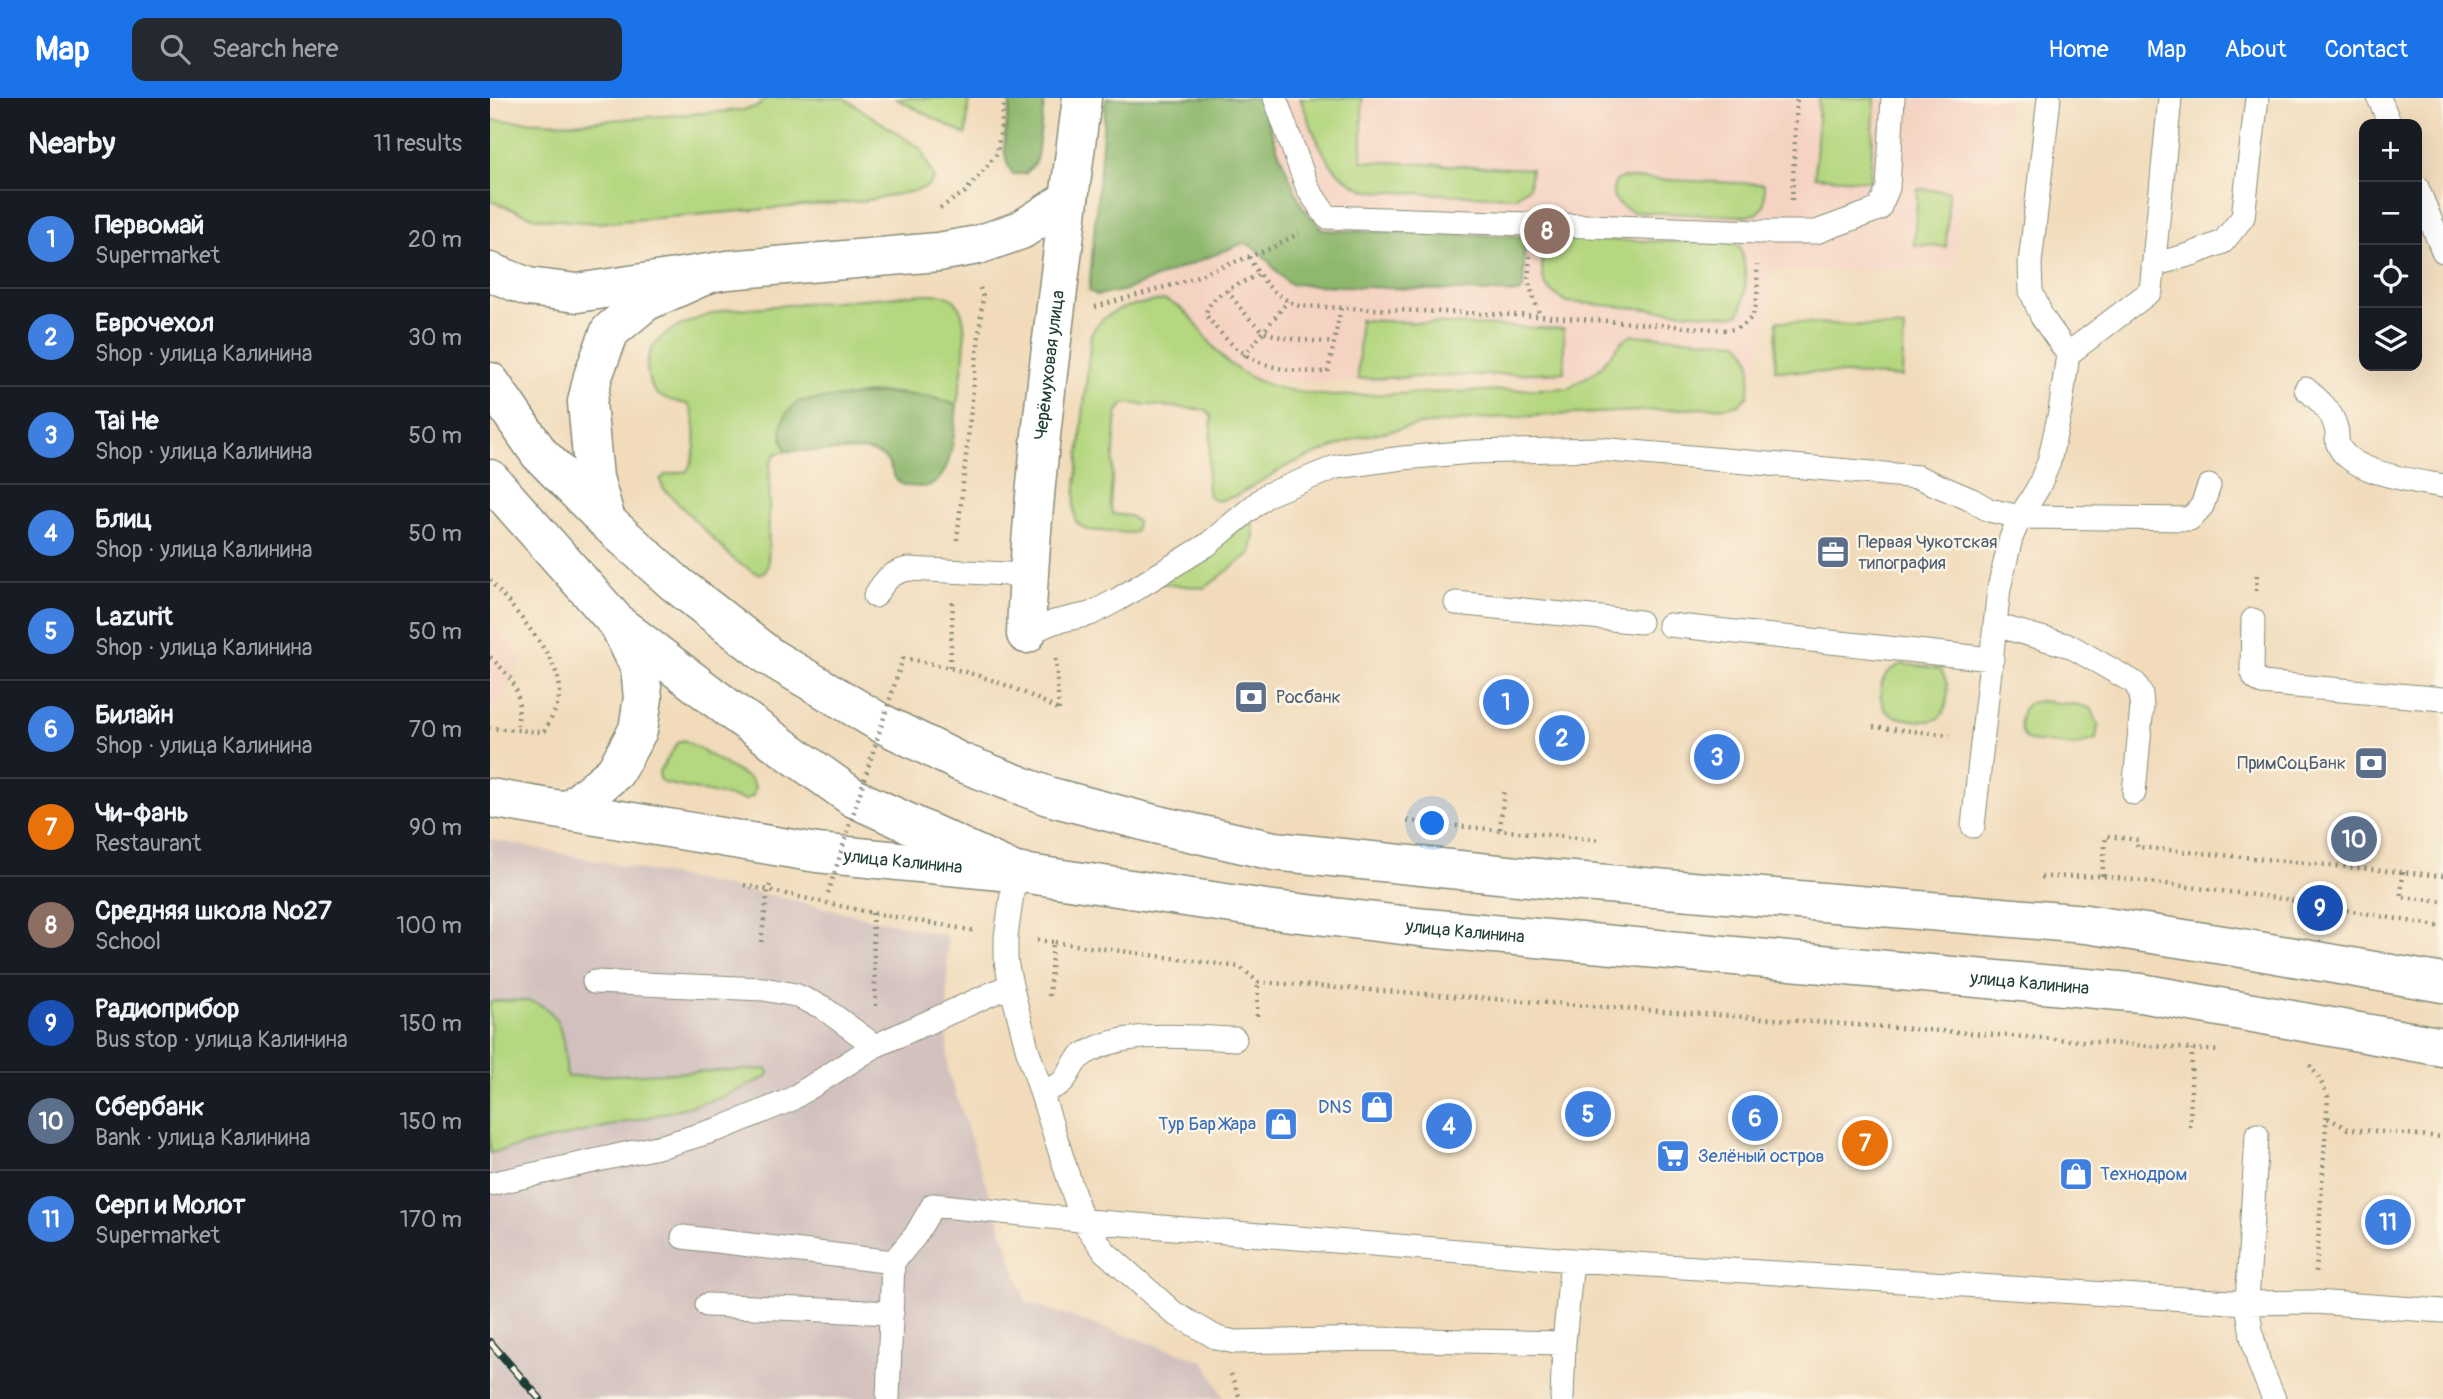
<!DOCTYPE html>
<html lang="en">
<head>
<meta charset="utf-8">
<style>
	body { margin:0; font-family:Pangolin,sans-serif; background:#242831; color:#f1f3f6 }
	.controls { position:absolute; right:21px; top:21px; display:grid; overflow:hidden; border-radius:14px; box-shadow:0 7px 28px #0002 }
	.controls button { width:63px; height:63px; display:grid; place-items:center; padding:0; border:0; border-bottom:2px solid #363941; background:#171b24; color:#f1f3f6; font:35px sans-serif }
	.you { position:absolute; left:943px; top:726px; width:24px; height:24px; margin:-18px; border:5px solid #fff; border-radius:50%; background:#1a73e8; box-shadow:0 0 0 10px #1a73e833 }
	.badge { display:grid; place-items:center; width:46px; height:46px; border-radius:50%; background:#1a73e8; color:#fff; font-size:23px; font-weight:700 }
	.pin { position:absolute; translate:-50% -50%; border:4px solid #fff; box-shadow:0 2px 7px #0006 }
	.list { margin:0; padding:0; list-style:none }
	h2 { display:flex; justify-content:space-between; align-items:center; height:91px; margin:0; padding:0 28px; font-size:30px }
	h2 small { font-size:23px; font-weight:400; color:#9ea1a6 }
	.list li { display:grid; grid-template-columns:46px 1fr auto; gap:21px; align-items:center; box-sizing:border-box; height:98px; padding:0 28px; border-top:2px solid #363941 }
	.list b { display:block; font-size:26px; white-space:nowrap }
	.list p { margin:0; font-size:23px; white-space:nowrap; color:#9ea1a6 }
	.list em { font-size:23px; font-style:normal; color:#9ea1a6 }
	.icon { flex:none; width:38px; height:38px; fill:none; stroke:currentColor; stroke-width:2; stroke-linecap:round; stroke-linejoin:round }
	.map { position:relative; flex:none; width:1953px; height:1301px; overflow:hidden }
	header { display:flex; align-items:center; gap:42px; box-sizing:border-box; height:98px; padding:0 35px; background:#1a73e8; color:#fff }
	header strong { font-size:33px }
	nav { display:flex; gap:38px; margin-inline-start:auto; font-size:24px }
	.search { width:490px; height:63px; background:#242831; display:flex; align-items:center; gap:18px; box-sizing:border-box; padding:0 24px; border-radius:14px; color:#9ea1a6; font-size:26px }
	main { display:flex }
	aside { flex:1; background:#171b24 }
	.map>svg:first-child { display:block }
	.built { fill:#f5d3c2 }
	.industrial { fill:#d1c0bd }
	.green { fill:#b4d77f; stroke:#6a8a5a; stroke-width:2 }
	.forest { fill:#8fb86e; stroke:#577a51; stroke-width:2 }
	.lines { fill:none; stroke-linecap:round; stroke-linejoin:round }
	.service-casing { stroke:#888c78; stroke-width:25 }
	.minor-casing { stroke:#888c78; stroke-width:41 }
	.secondary-casing { stroke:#888c78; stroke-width:41 }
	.trunk-casing { stroke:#888c78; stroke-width:41 }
	.path { stroke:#888c78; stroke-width:4.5; stroke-dasharray:2 5; stroke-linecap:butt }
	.service { stroke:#fff; stroke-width:23 }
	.minor { stroke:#fff; stroke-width:38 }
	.secondary { stroke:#fff; stroke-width:38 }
	.trunk { stroke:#fff; stroke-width:38 }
	.rail-casing { stroke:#1f3d34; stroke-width:8 }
	.rail { stroke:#fcf5e5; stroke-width:5; stroke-dasharray:16; stroke-linecap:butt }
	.path-bridge { stroke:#888c78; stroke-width:4.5; stroke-dasharray:2 5; stroke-linecap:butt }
	.labels { text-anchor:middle; stroke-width:5; stroke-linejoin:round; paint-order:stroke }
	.street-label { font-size:18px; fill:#1f3d34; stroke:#fcf5e5 }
	.service-label { font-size:18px; fill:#4e5e75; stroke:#fcf5e5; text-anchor:start }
	.shop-label { font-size:18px; fill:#366cbe; stroke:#fcf5e5; text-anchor:end }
</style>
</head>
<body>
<header>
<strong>Map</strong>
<div class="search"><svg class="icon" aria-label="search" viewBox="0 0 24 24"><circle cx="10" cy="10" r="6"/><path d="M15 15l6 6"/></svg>Search here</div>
<nav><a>Home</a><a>Map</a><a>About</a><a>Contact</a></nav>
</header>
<main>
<aside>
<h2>Nearby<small>11 results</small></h2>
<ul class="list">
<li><span class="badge" style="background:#3f7fe0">1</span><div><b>Первомай</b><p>Supermarket</p></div><em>20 m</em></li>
<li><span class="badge" style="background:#3f7fe0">2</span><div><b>Еврочехол</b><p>Shop · улица Калинина</p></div><em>30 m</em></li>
<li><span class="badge" style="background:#3f7fe0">3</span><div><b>Tai He</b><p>Shop · улица Калинина</p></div><em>50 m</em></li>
<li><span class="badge" style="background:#3f7fe0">4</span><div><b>Блиц</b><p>Shop · улица Калинина</p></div><em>50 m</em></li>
<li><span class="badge" style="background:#3f7fe0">5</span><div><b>Lazurit</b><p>Shop · улица Калинина</p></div><em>50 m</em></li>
<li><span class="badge" style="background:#3f7fe0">6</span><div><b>Билайн</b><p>Shop · улица Калинина</p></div><em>70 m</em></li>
<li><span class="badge" style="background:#e8710a">7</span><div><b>Чи-фань</b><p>Restaurant</p></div><em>90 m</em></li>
<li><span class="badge" style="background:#8d6e63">8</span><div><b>Средняя школа №27</b><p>School</p></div><em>100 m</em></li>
<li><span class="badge" style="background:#1a4fb4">9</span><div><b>Радиоприбор</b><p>Bus stop · улица Калинина</p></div><em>150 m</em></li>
<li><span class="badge" style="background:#5c6f8a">10</span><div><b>Сбербанк</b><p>Bank · улица Калинина</p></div><em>150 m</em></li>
<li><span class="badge" style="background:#3f7fe0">11</span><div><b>Серп и Молот</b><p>Supermarket</p></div><em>170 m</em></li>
</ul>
</aside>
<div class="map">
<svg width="1953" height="1301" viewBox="0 0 1953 1301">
	<rect width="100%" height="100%" fill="#fcf5e5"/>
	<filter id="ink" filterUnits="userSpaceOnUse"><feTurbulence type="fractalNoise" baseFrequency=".0143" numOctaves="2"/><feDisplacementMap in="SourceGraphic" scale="14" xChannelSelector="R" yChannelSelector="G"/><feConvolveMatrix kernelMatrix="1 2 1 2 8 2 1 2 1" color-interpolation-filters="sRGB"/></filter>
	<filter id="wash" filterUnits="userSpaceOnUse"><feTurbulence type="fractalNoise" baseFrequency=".00686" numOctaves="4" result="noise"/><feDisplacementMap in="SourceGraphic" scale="28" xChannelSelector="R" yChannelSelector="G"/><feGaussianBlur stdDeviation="1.57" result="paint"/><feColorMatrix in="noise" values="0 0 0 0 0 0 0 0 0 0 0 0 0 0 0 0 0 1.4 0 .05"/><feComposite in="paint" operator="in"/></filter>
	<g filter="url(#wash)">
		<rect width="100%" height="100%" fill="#f1dbbb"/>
		<path class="built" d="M654 0H1519L1508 75 1472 96 1465 170 1279 173V212L1266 276 867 284 632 281 643 199Z
			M0 521 34 560 8 608H0Z"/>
		<path class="industrial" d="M0 741 283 798 457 838 458 973 536 1204 715 1263 734 1301H0Z"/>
		<path class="green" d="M275 0H354L431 51 444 81 437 89 424 93 374 103 106 125 46 120 0 103V22L80 25 252 12 269 8Z
			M405 0H479L476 37Z
			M810 0H872V63L1041 71 1039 89 1025 99 879 93C834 77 827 40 810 0Z
			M1329 0H1385L1380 83 1325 79Z
			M1133 80 1273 86 1275 90 1274 108 1268 115 1257 118 1144 114C1129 109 1116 99 1127 82Z
			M1428 91 1459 93 1456 149 1424 147Z
			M1071 141 1239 145 1250 148C1256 169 1259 196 1249 216L1240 218 1077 204C1047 187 1052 181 1053 149L1060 142Z
			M434 196C443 196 453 195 461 200 486 215 470 282 467 307 432 296 393 290 357 299 344 302 306 332 292 341L296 353 285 356 280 367 278 467 276 473 268 476 245 463 173 390 170 382 175 377 197 373C208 356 208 325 199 307 190 304 176 302 168 297 163 293 159 284 158 278 149 236 203 221 235 212Z
			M674 202C706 211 716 248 740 266 770 290 807 295 844 298L1079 290 1109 271 1133 242 1143 237 1249 244C1266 261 1260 276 1258 298L1249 306 1237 309 1000 320 929 327 870 339 801 366 745 398 727 403 719 398 717 386 722 320 717 312 635 305 627 314 620 408 623 416 640 418 647 424 645 434 640 435 596 432 586 424 584 410 601 236C617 208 644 207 674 202Z
			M870 222 1074 231V274L868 281Z
			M1287 223 1414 230 1412 279 1285 272Z
			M762 423 764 436 761 455 715 490 667 485Z
			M1412 566 1450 571C1457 582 1459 588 1457 601 1455 624 1442 625 1422 622 1399 619 1389 614 1391 589 1393 577 1402 570 1412 566Z
			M1550 603 1590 607 1602 611 1608 628 1606 641 1586 648 1539 643C1529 637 1528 620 1534 610 1537 604 1544 604 1550 603Z
			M194 642 260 681 265 689 263 698 255 702 174 685 170 682 169 674 188 644Z
			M6 903C18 903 35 901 46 905 76 916 74 953 77 979L277 971 279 974 277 979 230 1000 159 1019 0 1055V904Z"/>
		<path class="forest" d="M521 0H555L546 64 535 76H523C507 55 518 25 521 0Z
			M616 0H770L789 55 812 108 833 132 1031 138 1035 142 1033 191 1028 195 799 186C783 173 773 150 754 145L633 193 607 197 599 193Z
			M396 295 441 299 467 307C464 329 464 390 431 389 425 388 416 389 410 385 397 376 407 359 378 353 369 351 359 353 351 353 333 353 314 353 296 353 288 331 290 316 310 303Z"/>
	</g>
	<g filter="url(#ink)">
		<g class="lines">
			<g class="service-casing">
				<path id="service" d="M785 0 818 91 837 119 1268 134H1326L1389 111 1398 90 1403 0
					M1559 0 1540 165 1541 193 1552 219 1578 256
					M1889 0 1900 26
					M1927 89 1953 153
					M1663 167 1702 156 1733 144 1753 119 1767 0
					M1816 291C1828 301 1842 313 1846 330 1848 335 1846 341 1848 346 1858 375 1926 383 1953 388
					M1530 419 1548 390 1559 364 1570 314 1578 256 1661 193 1680 0
					M1530 419 1700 421 1712 408 1719 388
					M385 498C394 483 400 475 418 471L538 477
					M966 505 1150 524
					M1763 522 1762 572 1765 580 1772 585 1953 601
					M1179 527 1502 561
					M1505 527 1580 548 1645 585 1651 596 1652 608 1644 695
					M536 536 564 524 600 516 627 502 717 447 777 397 846 369 913 360 982 354 1109 351 1428 379 1482 402 1499 412 1530 419 1521 440 1509 490 1483 728
					M525 774 516 839V863L521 887 537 950 592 1122 615 1154 684 1215 727 1240 745 1244 882 1241 1074 1245
					M104 884 274 891 305 897 332 909 385 948
					M551 994C557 991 566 989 571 985 579 979 582 965 590 959 631 930 697 939 745 941
					M1767 1037 1757 1205 1762 1238 1769 1265 1784 1301
					M0 1086 176 1047 232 1030 300 1002 385 948 521 887
					M193 1139 403 1164 425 1138 443 1107 609 1124 1082 1162 1757 1205 1824 1204 1953 1213
					M217 1207 402 1215
					M398 1301 403 1164
					M1072 1301 1074 1245 1082 1162"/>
			</g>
			<g class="minor-casing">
				<g id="minor">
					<path id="s1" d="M536 536C541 391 562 246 579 101"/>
				</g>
			</g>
			<g class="secondary-casing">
				<g id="secondary">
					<path d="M0 174 38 189 87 195 238 172 448 154 488 147 531 132 579 101 592 0"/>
					<path id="s2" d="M0 700 327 755 521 774"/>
				</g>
			</g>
			<g class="trunk-casing">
				<g id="trunk">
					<path d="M0 284 49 355 117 424 185 485 280 559 391 625 470 664 558 698 664 726 784 753 1058 781 1596 826 1740 848 1953 885"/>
					<path id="s3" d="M0 381 129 527 242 613 364 700 525 774 776 811 937 830 1651 895 1953 949"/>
					<path d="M116 422 104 380 97 304 103 278 120 233 155 204 218 176"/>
					<path d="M78 713 125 674 148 632 153 600 150 570 130 529"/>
				</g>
			</g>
			<path class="path" d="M1302 102 1307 0
				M450 110 475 94 507 56 515 0
				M1040 158 1038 183 1050 218
				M759 159C771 183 785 199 810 208L1050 218 1237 232C1273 228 1267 195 1267 167
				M768 177C751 186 718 196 716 217 752 265 779 274 838 274L851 210
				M737 193C748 206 761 226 776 234 796 243 823 242 844 245
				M605 209 689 185 782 150 809 135
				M754 258 798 203
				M467 442 493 199 489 187
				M0 482C21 509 70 559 70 593 69 608 61 621 54 634L0 630
				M1766 493 1767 473
				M0 559C29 586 31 593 27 632
				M413 560C467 570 521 584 568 612
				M566 561 569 613
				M460 569 463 504
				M1383 629 1460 637
				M917 723 1110 742
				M1010 731 1014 693
				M1913 774 1911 799 1953 803
				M1612 778 1616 738 1648 742 1647 749 1953 778
				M1551 779 1612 778 1787 800 1953 829
				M254 787 278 792 280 787
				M382 815 386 909
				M547 842 563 844
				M271 844 278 792 382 815 486 833
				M559 898 563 844 750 869 768 884 1730 953
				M767 918 768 884
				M1820 967 1829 980 1838 999 1826 1174
				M1838 1020 1858 1031 1953 1039
				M1700 1029 1702 951
				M741 1276 750 1301"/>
			<use href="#service" class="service"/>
			<use href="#minor" class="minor"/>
			<use href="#secondary" class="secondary"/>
			<use href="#trunk" class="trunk"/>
			<g class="rail-casing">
				<path id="rail" d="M0 1244 50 1301"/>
			</g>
			<use href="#rail" class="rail"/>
			<path class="path-bridge" d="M338 795 413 560"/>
		</g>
	</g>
	<defs>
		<g id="office-square" transform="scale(1.75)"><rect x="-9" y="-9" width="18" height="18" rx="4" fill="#5c6f8a" stroke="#fcf5e5"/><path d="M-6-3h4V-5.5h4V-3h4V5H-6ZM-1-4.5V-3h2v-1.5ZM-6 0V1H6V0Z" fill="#fff"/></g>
		<g id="bank-square" transform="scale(1.75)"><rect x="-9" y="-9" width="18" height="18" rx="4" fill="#5c6f8a" stroke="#fcf5e5"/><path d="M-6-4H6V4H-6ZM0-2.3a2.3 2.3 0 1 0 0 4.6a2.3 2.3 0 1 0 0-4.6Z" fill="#fff"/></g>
		<g id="shop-square" transform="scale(1.75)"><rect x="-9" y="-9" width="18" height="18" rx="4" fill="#3f7fe0" stroke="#fcf5e5"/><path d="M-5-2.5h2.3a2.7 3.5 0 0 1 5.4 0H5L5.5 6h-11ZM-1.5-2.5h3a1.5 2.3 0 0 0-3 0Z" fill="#fff"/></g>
		<g id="supermarket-square" transform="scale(1.75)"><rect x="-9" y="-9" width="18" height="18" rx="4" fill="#3f7fe0" stroke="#fcf5e5"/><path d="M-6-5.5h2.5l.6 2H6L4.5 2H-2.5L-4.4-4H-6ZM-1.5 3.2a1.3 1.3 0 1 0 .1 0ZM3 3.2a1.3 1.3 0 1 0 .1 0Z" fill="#fff"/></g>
	</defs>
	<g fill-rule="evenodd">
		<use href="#office-square" x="1343" y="454"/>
		<use href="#bank-square" x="761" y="599"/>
		<use href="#bank-square" x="1881" y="665"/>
		<use href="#shop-square" x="887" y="1009"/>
		<use href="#shop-square" x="791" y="1026"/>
		<use href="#supermarket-square" x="1183" y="1058"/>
		<use href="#shop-square" x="1586" y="1076"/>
	</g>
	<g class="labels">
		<g class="street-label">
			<text dy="6" stroke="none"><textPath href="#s1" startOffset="270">Черёмуховая улица</textPath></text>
			<text dy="6" stroke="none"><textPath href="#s2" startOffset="418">улица Калинина</textPath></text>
			<text dy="6" stroke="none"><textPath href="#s3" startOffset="1118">улица Калинина</textPath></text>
			<text dy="6" stroke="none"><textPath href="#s3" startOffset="1685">улица Калинина</textPath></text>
		</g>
		<g class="service-label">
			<text x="1368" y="450">Первая Чукотская<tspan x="1368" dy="21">типография</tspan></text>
			<text x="786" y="605">Росбанк</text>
			<text x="1856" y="671" text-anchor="end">ПримСоцБанк</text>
		</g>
		<g class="shop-label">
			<text x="862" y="1015">DNS</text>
			<text x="766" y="1032">Тур Бар Жара</text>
			<text x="1208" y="1064" text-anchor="start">Зелёный остров</text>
			<text x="1610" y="1082" text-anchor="start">Технодром</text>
		</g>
	</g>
</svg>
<div class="controls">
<button>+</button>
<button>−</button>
<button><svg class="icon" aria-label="locate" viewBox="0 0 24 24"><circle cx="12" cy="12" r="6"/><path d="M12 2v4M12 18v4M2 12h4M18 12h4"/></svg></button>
<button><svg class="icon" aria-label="layers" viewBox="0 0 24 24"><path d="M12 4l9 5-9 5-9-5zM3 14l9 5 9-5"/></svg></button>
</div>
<div class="you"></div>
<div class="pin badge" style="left:1016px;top:604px;background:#3f7fe0">1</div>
<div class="pin badge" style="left:1072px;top:640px;background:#3f7fe0">2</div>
<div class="pin badge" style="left:1227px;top:659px;background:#3f7fe0">3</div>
<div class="pin badge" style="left:959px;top:1028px;background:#3f7fe0">4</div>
<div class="pin badge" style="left:1098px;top:1016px;background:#3f7fe0">5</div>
<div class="pin badge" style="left:1265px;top:1020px;background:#3f7fe0">6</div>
<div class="pin badge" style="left:1375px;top:1045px;background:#e8710a">7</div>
<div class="pin badge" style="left:1057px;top:133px;background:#8d6e63">8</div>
<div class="pin badge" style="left:1830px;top:810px;background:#1a4fb4">9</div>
<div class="pin badge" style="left:1864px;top:741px;background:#5c6f8a">10</div>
<div class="pin badge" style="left:1898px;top:1124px;background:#3f7fe0">11</div>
</div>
</main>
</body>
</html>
